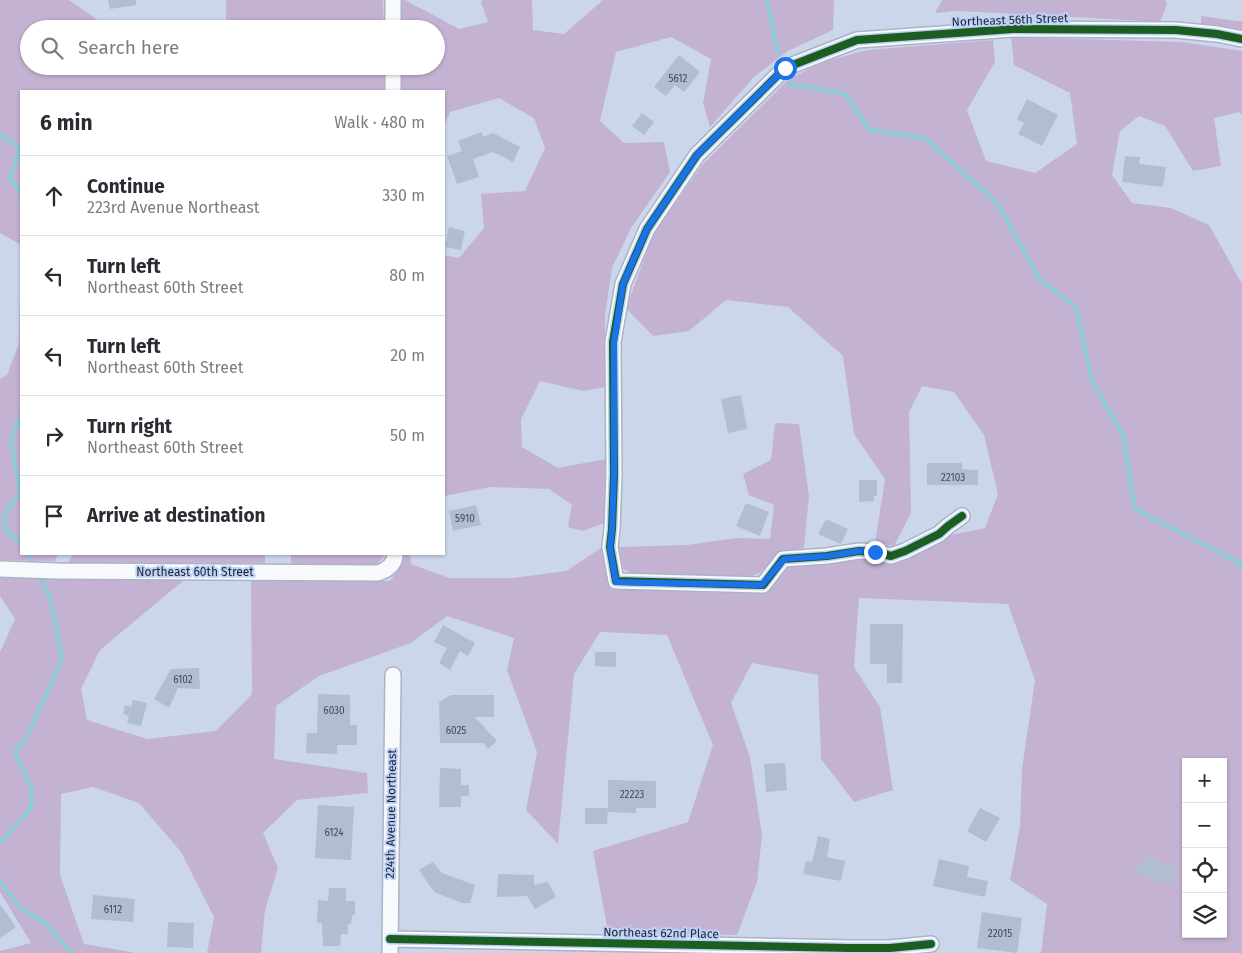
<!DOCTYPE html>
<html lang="en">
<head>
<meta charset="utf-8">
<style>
	body { margin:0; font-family:"Fira Sans",sans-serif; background:#f7f7f7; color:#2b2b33 }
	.controls { position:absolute; right:15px; bottom:15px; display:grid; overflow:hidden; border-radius:0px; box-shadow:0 1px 4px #0004 }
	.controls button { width:45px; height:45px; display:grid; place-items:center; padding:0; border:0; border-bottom:1px solid #e1e1e2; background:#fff; color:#2b2b33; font:25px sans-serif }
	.stop { position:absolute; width:15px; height:15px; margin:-11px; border:4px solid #1a73e8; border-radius:50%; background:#fff }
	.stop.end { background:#1a73e8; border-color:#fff; box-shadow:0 1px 5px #0008 }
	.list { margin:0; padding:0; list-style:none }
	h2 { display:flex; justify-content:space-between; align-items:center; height:65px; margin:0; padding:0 20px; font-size:21px }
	h2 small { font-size:16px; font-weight:400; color:#7c7c81 }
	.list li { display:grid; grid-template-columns:32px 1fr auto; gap:15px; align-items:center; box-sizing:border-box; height:80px; padding:0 20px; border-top:1px solid #e1e1e2 }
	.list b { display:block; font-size:19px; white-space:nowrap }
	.list p { margin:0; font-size:16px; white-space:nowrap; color:#7c7c81 }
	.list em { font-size:16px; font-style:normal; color:#7c7c81 }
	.icon { flex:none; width:28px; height:28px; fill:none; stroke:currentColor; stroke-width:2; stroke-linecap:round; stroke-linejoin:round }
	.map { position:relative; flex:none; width:1242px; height:953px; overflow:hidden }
	.search { position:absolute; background:#fff; box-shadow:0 1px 4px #0004; left:20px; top:20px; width:425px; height:55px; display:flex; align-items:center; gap:12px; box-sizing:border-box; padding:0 18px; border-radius:28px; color:#7c7c81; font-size:19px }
	.panel { position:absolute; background:#fff; box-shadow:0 1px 4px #0004; left:20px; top:90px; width:425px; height:465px; border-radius:0px }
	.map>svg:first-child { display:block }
	.green { fill:#c4b2d3; fill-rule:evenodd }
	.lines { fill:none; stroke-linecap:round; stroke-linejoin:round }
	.stream { stroke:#8bccd8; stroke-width:4 }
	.building { fill:#b0bed0 }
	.minor-casing { stroke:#abb4c4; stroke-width:18 }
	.minor { stroke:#f7f9fc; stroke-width:15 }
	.cycleway-casing { stroke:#bed1f8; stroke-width:11 }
	.cycleway { stroke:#1b5e20; stroke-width:8 }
	.route { stroke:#1a73e8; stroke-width:6 }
	.labels { text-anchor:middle; stroke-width:4; stroke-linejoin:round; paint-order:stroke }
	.number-label { font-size:10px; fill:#424a5a }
	.street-label { font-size:12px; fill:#1d2433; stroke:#bed1f8 }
</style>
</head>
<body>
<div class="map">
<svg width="1242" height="953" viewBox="0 0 1242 953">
	<rect width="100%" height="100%" fill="#cbd6eb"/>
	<path class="green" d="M0 0H69L98 20 119 29H29V66H384V91H21V554H58L55 561 0 560V379L7 375 19 344 21 245 0 233Z
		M226 0H383L384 29H226Z
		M398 0H405L459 29 488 22 481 2 483 0H532L533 30 564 34 603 0H834L833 30 788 51 755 76 710 127 703 103 711 59 671 37 616 52 600 121 624 143 664 142 670 172 631 228 612 268 605 315V387L583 391 540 381 521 419 522 447 558 468 606 459 605 523 582 531 568 527 572 505 549 489 490 487 444 496V255L459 258 484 228 481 194 525 191 545 148 534 118 499 98 450 112 444 126V91H400L399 66H436V29H398Z
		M942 0H1165L1167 4 1160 22 1019 14 955 11 935 13Z
		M1201 16 1237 21H1242V31L1211 25H1201Z
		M1011 37 1182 42 1242 51V115L1239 112 1214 118 1221 166 1193 171 1165 126 1139 116 1120 131 1112 175 1132 203 1171 208 1209 225 1242 284V953H1041L1047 904 1010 880 1020 826 1022 769 1035 680 1008 604 859 598 854 667 880 707 893 790 854 802 821 759 818 675 752 663 731 703 750 757 762 835 757 882 737 935 608 932 593 851 688 822 713 745 667 635 600 632 574 674 558 844 526 810 537 752 507 670 514 638 447 616 411 643 319 676 276 706 274 759 367 773 368 793 297 800 263 833 278 868 265 910 261 953H207L214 917 181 852 139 803 93 787 61 794 60 875 84 944 136 953H0V951L31 943 0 892V652L15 619 0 596V576L184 580 100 650 81 689 87 720 147 739 216 731 252 694 251 580 390 581 402 564V554H410L411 564 449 578H513L566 571 604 546 610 589 761 594 786 565 863 559 896 564 946 536 985 528 998 494 984 435 954 392 922 386 909 412 911 513 894 546 875 543 885 479 854 434 843 356 788 307 726 300 689 331 653 336 626 308 653 235 702 165 789 79 823 62 867 50 993 40 995 62 967 110 986 161 1035 173 1077 144 1070 93 1014 65ZM1186 762H1223V934H1186Z
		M775 423 799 424 809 496 804 548 779 554 760 573 751 576H638L623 569 619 547 687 545 736 538 770 539 774 505 749 495 743 474 771 460Z
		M73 554H265V563H68Z
		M291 554H385L377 564 357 567 291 566Z"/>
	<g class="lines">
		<path class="stream" d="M767 0 778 53
			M790 84 845 94 870 130 925 138 998 204 1039 279 1076 307 1092 381 1123 435 1135 509 1240 563 1242 569
			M0 134 20 148 10 178 21 194
			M21 415 11 440 20 494 4 515 6 530 21 544
			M29 554 35 567
			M0 843 31 808 32 790 15 752 26 739 62 659 50 597 38 573
			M0 880 19 907 45 923 72 953"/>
	</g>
	<path class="building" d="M108 0H136V5L110 9Z
		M679 55 700 72 684 92 675 85 666 96 654 87Z
		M1027 99 1058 115 1042 146 1018 134 1024 123 1017 119Z
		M642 113 654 122 644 135 632 126Z
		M481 132 483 137 493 133 520 147 513 162 493 152 473 159 479 177 457 184 447 156 462 151 458 141Z
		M1125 156 1140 157 1139 164 1166 167 1163 187 1122 182Z
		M449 227 465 231 461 250 445 247Z
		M741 395 747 429 728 433 721 399Z
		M927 463H962V469L978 470V485H927Z
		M859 480H877V496H874V501L859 502Z
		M746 503 769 512 760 536 736 526Z
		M476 505 481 525 453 531 449 511Z
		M826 519 848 529 841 544 818 534Z
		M870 624H903L902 683H887V664H870Z
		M443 625 475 643 468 656 460 651 450 670 439 663 447 648 434 642Z
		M595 652H616V667L595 666Z
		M199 668 200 689 178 688 169 708 154 699 171 669Z
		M318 694 350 695V725H357V745H337V754L306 753 307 733H317Z
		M451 695H494V717H475L497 741 488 749 483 743H440L439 702Z
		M133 700 147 703 141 726 127 723 129 716 123 714 125 705 131 707Z
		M785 763 787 790 766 792 764 764Z
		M440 768 461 769V785H469V796H461V807H439Z
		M608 780 656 781V808H636V813L608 812Z
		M318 805 354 807 351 860 315 858Z
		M585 808H608L607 824H585Z
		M980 808 1000 818 986 842 967 831Z
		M818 836 830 839 827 857 845 861 841 881 803 874 806 861 812 862Z
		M1146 856 1178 868 1172 885 1162 881 1161 883 1134 872 1138 863 1142 865Z
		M939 859 969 866 967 877 988 881 985 897 933 886Z
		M433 862 442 873 475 885 470 903H462L434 892 419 870Z
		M498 874 534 875V885L548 882 556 897 535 909 527 896 497 897Z
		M329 888H346V901H355V915H352L351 924 348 923V934H341L340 946H323L322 923H317L318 900 328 901Z
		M93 895 135 899 133 922 91 919Z
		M0 904 16 927 0 938Z
		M982 912 1022 918 1017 953 977 948Z
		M168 922 194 923 193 948 167 947Z"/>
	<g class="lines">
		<g class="minor-casing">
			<path id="minor" d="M393 0V29
				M393 66V91
				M962 516 948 526 939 534 905 551 891 556 875 552 859 551 827 556 783 559 763 585 616 581 610 547 612 529 614 475 613 342 623 284 647 229 697 155 785 68 857 40 1013 29 1176 30 1217 34 1242 39
				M0 569 58 571 378 573C387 570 395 565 395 554
				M390 939 849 948H890L931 944
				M390 953 393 675"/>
		</g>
		<use href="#minor" class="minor"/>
		<g class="cycleway-casing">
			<path id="cycleway" d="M962 516 948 526 939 534 905 551 891 556 875 552 859 551 827 556 783 559 763 585 616 581 610 547 612 529 614 475 613 342 623 284 647 229 697 155 785 68 857 40 1013 29 1176 30 1217 34 1242 39
				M390 939 849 948H890L931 944"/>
		</g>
		<use href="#cycleway" class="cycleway"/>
	</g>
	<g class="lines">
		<path class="route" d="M785 68 697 155 647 229 623 284 614 342V475L612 529 610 548 616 582 762 585 784 559 828 556 859 551 875 552"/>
	</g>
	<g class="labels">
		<g class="number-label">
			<text x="678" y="82">5612</text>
			<text x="953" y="481">22103</text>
			<text x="465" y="522">5910</text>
			<text x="183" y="683">6102</text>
			<text x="334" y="714">6030</text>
			<text x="456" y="734">6025</text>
			<text x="632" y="798">22223</text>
			<text x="334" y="836">6124</text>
			<text x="113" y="913">6112</text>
			<text x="1000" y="937">22015</text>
		</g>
		<g class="street-label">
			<text transform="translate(1010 20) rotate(-2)" y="4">Northeast 56th Street</text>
			<text x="195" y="576">Northeast 60th Street</text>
			<text transform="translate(391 814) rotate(-89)" y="4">224th Avenue Northeast</text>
			<text transform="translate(661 933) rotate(1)" y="4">Northeast 62nd Place</text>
		</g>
	</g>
</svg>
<div class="controls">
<button>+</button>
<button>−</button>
<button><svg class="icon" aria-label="locate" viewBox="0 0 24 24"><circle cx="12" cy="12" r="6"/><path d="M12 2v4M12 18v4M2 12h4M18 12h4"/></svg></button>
<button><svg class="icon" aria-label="layers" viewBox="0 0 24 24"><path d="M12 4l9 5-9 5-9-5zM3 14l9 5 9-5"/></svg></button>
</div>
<div class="stop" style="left:785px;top:68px"></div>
<div class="stop end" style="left:875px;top:552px"></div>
<div class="search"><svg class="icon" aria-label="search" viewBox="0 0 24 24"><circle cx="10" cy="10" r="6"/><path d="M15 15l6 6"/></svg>Search here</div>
<section class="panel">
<h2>6 min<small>Walk · 480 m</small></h2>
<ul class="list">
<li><svg class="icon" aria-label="ahead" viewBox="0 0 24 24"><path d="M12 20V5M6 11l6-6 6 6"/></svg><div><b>Continue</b><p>223rd Avenue Northeast</p></div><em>330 m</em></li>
<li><svg class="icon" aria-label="left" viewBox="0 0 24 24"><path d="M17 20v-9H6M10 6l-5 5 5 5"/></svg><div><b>Turn left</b><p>Northeast 60th Street</p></div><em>80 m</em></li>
<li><svg class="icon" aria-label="left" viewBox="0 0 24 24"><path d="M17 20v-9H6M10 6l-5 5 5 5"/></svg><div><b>Turn left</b><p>Northeast 60th Street</p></div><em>20 m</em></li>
<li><svg class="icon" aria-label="right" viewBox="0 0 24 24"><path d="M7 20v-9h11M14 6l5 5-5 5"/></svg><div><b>Turn right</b><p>Northeast 60th Street</p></div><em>50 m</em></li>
<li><svg class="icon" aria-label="arrive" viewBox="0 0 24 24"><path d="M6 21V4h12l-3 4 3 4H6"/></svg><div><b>Arrive at destination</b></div></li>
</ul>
</section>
</div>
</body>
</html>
